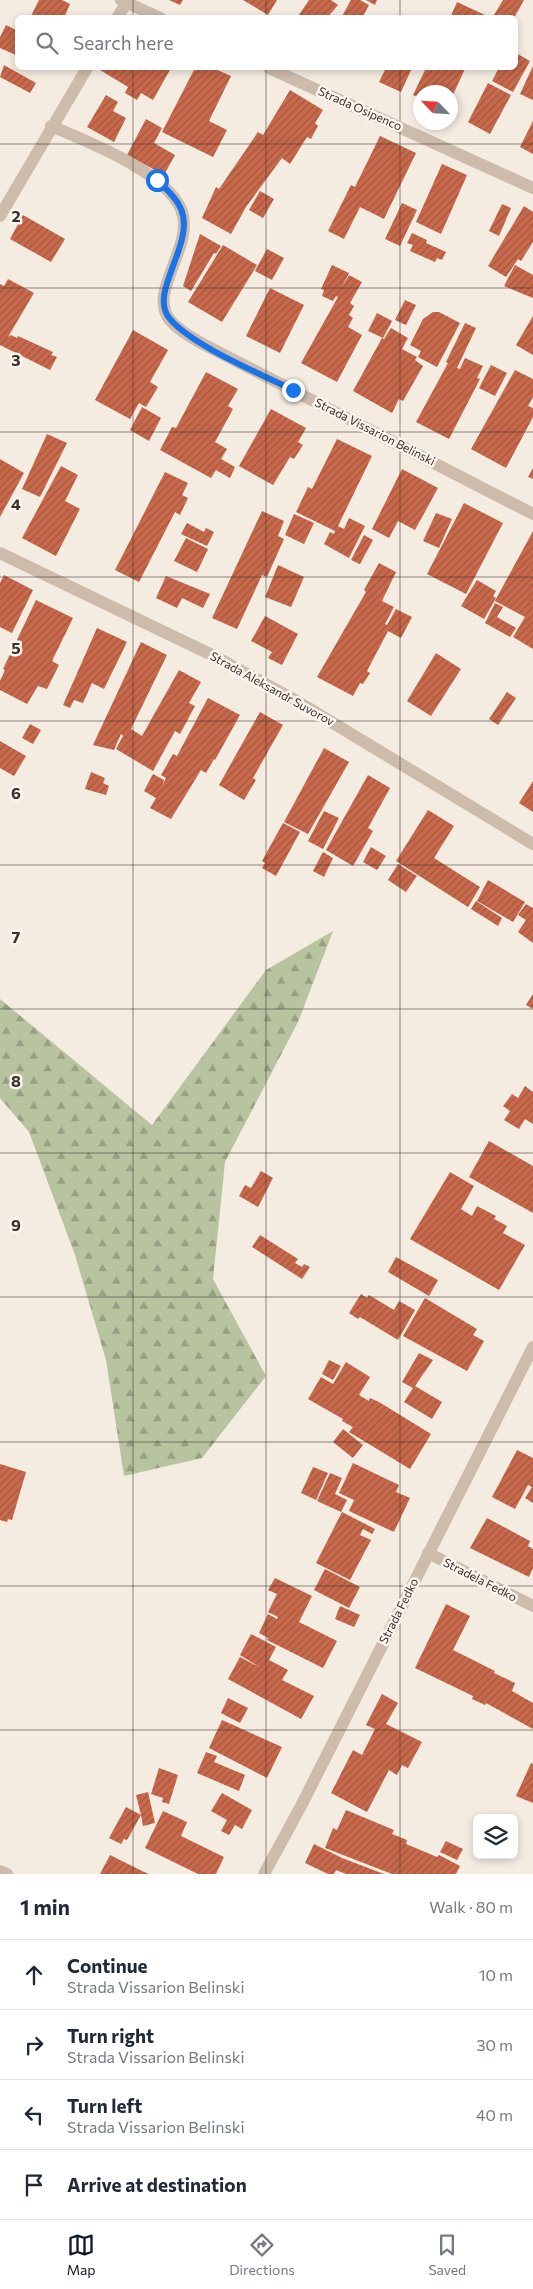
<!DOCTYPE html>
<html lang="en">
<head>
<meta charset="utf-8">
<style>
	body { margin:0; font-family:Commissioner,sans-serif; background:#f2f2f3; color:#1f2937 }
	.controls { position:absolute; right:15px; bottom:15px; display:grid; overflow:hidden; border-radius:8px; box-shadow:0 2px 8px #0003 }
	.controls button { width:45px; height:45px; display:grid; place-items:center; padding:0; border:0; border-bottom:1px solid #e0e1e3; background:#fff; color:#1f2937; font:25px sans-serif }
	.compass { position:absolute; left:413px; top:85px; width:45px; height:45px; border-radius:50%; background:#fff; box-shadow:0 2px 8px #0003; rotate:295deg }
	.stop { position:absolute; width:15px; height:15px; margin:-11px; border:4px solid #1a73e8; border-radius:50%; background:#fff }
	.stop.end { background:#1a73e8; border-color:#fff; box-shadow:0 1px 5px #0008 }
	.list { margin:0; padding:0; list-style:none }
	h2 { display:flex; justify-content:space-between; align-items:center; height:65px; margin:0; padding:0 20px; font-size:21px }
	h2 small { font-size:16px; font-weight:400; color:#747a83 }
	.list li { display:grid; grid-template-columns:32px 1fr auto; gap:15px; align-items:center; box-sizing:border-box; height:70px; padding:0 20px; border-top:1px solid #e0e1e3 }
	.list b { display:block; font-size:19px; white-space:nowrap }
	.list p { margin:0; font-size:16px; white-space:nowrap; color:#747a83 }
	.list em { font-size:16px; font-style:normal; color:#747a83 }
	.icon { flex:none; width:28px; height:28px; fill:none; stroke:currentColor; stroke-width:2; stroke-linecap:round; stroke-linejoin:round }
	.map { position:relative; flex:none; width:533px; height:1874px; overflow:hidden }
	.search { position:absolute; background:#fff; box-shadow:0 2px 8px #0003; left:15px; right:15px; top:15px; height:55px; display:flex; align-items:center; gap:12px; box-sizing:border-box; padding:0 18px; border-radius:8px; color:#747a83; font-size:19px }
	.sheet { height:345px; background:#fff }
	nav { display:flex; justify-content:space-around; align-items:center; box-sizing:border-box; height:70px; border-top:1px solid #e0e1e3; background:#fff; font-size:14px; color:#747a83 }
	nav a { display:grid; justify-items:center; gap:2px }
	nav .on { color:#111827 }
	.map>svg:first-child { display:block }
	.forest { fill:url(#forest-firs) }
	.building { fill:url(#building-hatch) }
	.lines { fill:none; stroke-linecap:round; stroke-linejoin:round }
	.minor { stroke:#cdbbac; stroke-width:12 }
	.route { stroke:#1a73e8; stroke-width:6 }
	.grid { fill:none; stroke:#3b302b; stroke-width:1; stroke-opacity:0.55 }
	.labels { text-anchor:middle; stroke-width:5; stroke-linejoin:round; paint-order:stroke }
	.street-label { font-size:12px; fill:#3b302b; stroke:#fbf5ee }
	.grid-label { font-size:16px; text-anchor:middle; font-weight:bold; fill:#3b302b; stroke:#fbf5ee; stroke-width:5; stroke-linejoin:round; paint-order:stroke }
</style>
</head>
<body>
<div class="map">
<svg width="533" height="1874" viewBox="0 0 533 1874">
	<defs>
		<pattern id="forest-firs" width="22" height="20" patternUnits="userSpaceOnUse" patternTransform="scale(1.25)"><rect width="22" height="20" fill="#b8c4a0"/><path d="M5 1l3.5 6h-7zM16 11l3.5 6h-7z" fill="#97a083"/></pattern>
		<pattern id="building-hatch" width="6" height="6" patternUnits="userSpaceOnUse" patternTransform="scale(1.25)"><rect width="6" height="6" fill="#c8694b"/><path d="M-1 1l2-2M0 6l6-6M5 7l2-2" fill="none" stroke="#a4573f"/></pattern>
	</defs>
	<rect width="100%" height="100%" fill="#f4ebe1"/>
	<path class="forest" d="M333 931 298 1022 225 1162 213 1279 266 1376 202 1458 124 1476 106 1360 75 1255 29 1132 0 1098V999L152 1125 266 970Z"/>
	<path class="building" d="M39 0H62L70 4 64 18H30Z
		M169 0H183L180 5Z
		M243 0H277L268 15Z
		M309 0H331L338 5 327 18H297Z
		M351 0H360L369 5 362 18H341Z
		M366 0H377L375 5Z
		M503 0H524L514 18H498L494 15Z
		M457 2 485 15 484 18H450Z
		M6 25 18 31V56L0 48V37Z
		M516 53 530 61 513 92 492 81 499 68H516Z
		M4 65 36 83 30 93 0 77Z
		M533 66V100L520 94Z
		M102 68H171L153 100 141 93 137 100 125 93 128 87 100 70Z
		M195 68H213L231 76 209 121 227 130 213 157 162 132Z
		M386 68H412L401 92 379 82Z
		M426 68H470L468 70 465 69 451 99V92H420V98L413 95Z
		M488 83 511 95 490 134 468 122Z
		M290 90 323 110 315 123 318 126 311 139 307 137 290 164 282 158 246 207 231 234 202 218 216 187 219 189 258 132 263 135Z
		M106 95 118 102 113 111 126 118 114 142 87 127Z
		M146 119 162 128 154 143 175 155 164 175 127 155Z
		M533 121V154L520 147Z
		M380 136 416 153 384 219 360 207 344 239 328 231 351 185 355 187Z
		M442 164 467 175 441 234 416 222Z
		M260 191 274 199 263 218 249 210Z
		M402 203 417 210 400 246 385 239Z
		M502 204 511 208 499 236 489 231Z
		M524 206 533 212V242L521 261 518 259 506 277 488 266Z
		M23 215 65 239 51 262 10 239Z
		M412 233 427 240 426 243 446 252 442 260 437 258 435 262 410 251 413 245 407 243Z
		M200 234 221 246 216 254 214 253 191 291 183 286Z
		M223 245 257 265 222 322 188 302Z
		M267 249 284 258 272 280 255 271Z
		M332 265 349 273 341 289 349 275 362 282 350 303 354 306 349 315 353 318 348 327 362 335 337 382 301 363 338 297 336 296 333 301 322 296 324 290 321 289Z
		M515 265 533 275V298L504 286Z
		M8 279 34 293 8 337 11 335 17 338 18 336 53 352 51 355 57 357 50 370 0 345V284L4 286Z
		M270 288 304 305 280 353 246 336Z
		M405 300 416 305 406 325 395 320Z
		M433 312H439L460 323 437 367 418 357 421 351 410 345 423 319Z
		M377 313 392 321 383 338 368 331Z
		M533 316V355L516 345Z
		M465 323 476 328 457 368 460 369 465 358 483 366 477 378 480 379 449 439 416 422 448 363 446 362Z
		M391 328 408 338 402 349 417 357 415 360 423 366 403 401 399 399 392 413 353 391 382 338 384 339Z
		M133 330 168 350 150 382 158 387 146 407 139 403 130 419 95 400Z
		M491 365 507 373 495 396 479 388Z
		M515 370 533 379V397L528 406 533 408V417L506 468 471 449Z
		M206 372 238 389 228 406 233 409 215 442 227 449 221 459 235 467 230 478 216 470 211 478 160 450 172 427 176 428Z
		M142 407 161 418 149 441 130 430Z
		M271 409 306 428 298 442 303 445 294 459 290 457 273 485 239 466Z
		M47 434 67 443 40 497 22 489Z
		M337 439 372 456 338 526 344 529 349 518 365 526 349 558 324 544 330 532 334 534 335 531 296 512 308 487 312 489Z
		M0 459 24 473 0 517Z
		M61 466 78 475 65 501 80 509 56 556 22 538Z
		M533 468V479L528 477Z
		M402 469 438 488 415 530 398 521 389 538 372 529Z
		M165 472 188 483 182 495 188 498 180 515 175 512 139 582 115 570Z
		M464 503 503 523 466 594 427 574Z
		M262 511 284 521 278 536 284 539 267 577 262 575 237 629 212 618Z
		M436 513 452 519 439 548 423 541Z
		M294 514 314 523 304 544 285 535Z
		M187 523 204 532 206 528 214 532 207 546 181 534Z
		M533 531V649L513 637 525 617 495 601Z
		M364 535 373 540 360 564 351 560Z
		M186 538 208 549 197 572 174 561Z
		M379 563 396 572 382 601 394 607 385 624 387 625 396 609 412 617 401 638 388 631 367 671 370 673 363 684 360 683 353 696 317 677 366 592 364 590Z
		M278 565 304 577 291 607 265 597Z
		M4 575 33 590 12 633 0 627V583Z
		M166 576 210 594 203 608 182 598 177 608 156 598Z
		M477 580 496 591 493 596 496 598 484 619 461 606Z
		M36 600 73 618 52 661 59 665 47 689 38 686 27 704 0 690V681L5 670 3 669Z
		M495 603 503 607 497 617 516 628 510 637 485 623Z
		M265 616 298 634 282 665 268 658 272 652 251 641Z
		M97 628 127 642 104 689 92 683 83 703 74 700 70 708 63 705Z
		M141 642 167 655 131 729 142 736 179 670 201 682 189 703 195 706 180 734 175 731 153 771 116 749 123 736 121 734 114 750 93 745Z
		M436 653 461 669 431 716 407 701Z
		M507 692 516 698 498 725 489 719Z
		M208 698 240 715 215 760 214 759 206 773 201 770 171 819 150 808 156 798 144 791 153 774 164 780 162 786 166 778 161 775 173 754 177 756Z
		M260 712 283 725 253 778 256 780 244 800 219 785Z
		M30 724 41 730 33 744 22 738Z
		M0 741 26 756 14 776 0 768Z
		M324 748 349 762 308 834 284 822Z
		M91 772 105 778 103 783 109 786 106 795 85 789Z
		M368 775 390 788 368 828 373 831 353 866 326 850Z
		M533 781V812L519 803Z
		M428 810 454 826 434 858 480 887 468 907 396 861Z
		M324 811 339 818 323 849 308 841Z
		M283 823 300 832 276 876 262 868 265 863 262 861Z
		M371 847 386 856 377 870 363 862Z
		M323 852 333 858 324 877 313 871Z
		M398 864 417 876 406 892 388 880Z
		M488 880 525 902 513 922 477 901Z
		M476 901 502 918 498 926 471 909Z
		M526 904 533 908V943L518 932 526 920 518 915Z
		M533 994V1009L526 1005Z
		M525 1086 533 1092V1124L525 1119 519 1129 504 1120 510 1111 503 1106 512 1094 518 1098Z
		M489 1141 533 1166V1213L469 1177Z
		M261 1171 273 1178 258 1207 239 1196 245 1185 251 1188Z
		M450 1172 474 1186 461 1209 472 1216 477 1206 496 1216 494 1219 507 1226 503 1233 525 1245 499 1290 410 1239Z
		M260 1235 298 1259 295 1263 302 1267 304 1264 310 1267 302 1279 252 1247Z
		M396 1257 438 1280 429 1296 388 1272Z
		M361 1294 367 1298 369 1295 394 1310 399 1301 415 1310 398 1340 360 1317 358 1319 349 1313Z
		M425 1298 477 1329 473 1335 484 1341 467 1371 403 1336Z
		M419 1353 433 1360 415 1386 442 1402 432 1419 404 1402 413 1388 402 1382Z
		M329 1360 341 1366 333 1380 322 1374Z
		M346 1362 370 1377 359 1395 369 1401 370 1398 379 1402 431 1434 410 1469 349 1432 353 1427 342 1421 343 1419 308 1399 321 1377 333 1384Z
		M343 1429 363 1445 353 1458 333 1442Z
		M517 1450 533 1458V1503L525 1498 532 1487 528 1485 515 1509 492 1497Z
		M353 1463 399 1485 396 1492 410 1498 394 1532 349 1511 354 1500 339 1493Z
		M0 1464 26 1472 12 1520 8 1519 7 1522 0 1520Z
		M313 1467 328 1473 316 1500 301 1493Z
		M330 1473 342 1478 335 1494 347 1500 341 1512 317 1501Z
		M342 1512 375 1529 372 1534 363 1529 360 1535 371 1540 350 1580 316 1563Z
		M487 1518 530 1541 528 1546 533 1549V1568L529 1577 470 1548Z
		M325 1569 360 1587 349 1608 314 1590Z
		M275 1578 312 1596 299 1622 337 1641 323 1668 267 1640 268 1638 259 1633 268 1614 277 1619 278 1617 268 1612 277 1594 268 1590Z
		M446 1604 470 1616 453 1650 495 1671 494 1673 515 1683 512 1691 533 1703V1729L486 1703 485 1705 472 1699 473 1696 415 1668Z
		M340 1606 360 1615 354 1627 335 1619Z
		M251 1634 276 1647 269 1660 288 1670 282 1680 314 1696 301 1719 228 1679 240 1657 261 1668 240 1655Z
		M382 1694 398 1703 386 1724 422 1742 408 1768 402 1765 397 1775 389 1770 367 1812 331 1793 353 1750 362 1755 375 1729 366 1725Z
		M228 1698 248 1708 240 1723 221 1713Z
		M222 1720 282 1747 267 1778 209 1748Z
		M206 1752 217 1756 214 1762 245 1775 239 1791 197 1773Z
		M531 1763 533 1764V1803L516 1796Z
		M159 1768 178 1775 169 1804 162 1802 163 1798 151 1794Z
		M148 1792 155 1823 143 1826 141 1815 127 1840 124 1839 121 1844 109 1838 126 1807 141 1815 136 1795Z
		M222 1793 252 1810 242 1829 235 1825 229 1835 221 1831 227 1820 211 1811Z
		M346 1810 394 1830 392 1834 407 1840 406 1844 437 1857 439 1855 460 1866 456 1874H392L325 1848 333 1828 337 1830Z
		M163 1811 187 1822 181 1836 224 1857 216 1874H198L145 1848Z
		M446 1841 463 1849 457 1860 440 1852Z
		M314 1844 342 1858 384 1874H346L336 1870 334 1874H328L305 1863Z
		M110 1855 142 1871 149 1874H100Z"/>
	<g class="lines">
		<path class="minor" d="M121 0 160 18
			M117 18 127 2
			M269 68 533 188
			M51 126C88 142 164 171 181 209 196 245 148 290 169 319 178 330 191 337 203 344L533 514
			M0 216 87 68
			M0 553 214 656 295 700 533 844
			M428 1553 533 1606
			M0 1871 7 1874
			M264 1874 301 1806 533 1347"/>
	</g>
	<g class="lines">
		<path class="route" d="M157 180C166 189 176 197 181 209 196 244 147 293 170 319 193 346 259 373 293 390"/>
	</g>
	<path class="grid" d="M133 0V18M266 0V18M400 0V18M133 68V1874M266 68V1874M400 68V1874M0 144H533M0 288H533M0 432H533M0 577H533M0 721H533M0 865H533M0 1009H533M0 1153H533M0 1297H533M0 1442H533M0 1586H533M0 1730H533"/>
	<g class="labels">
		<g class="street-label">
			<text transform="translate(360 109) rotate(24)" y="4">Strada Osipenco</text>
			<text transform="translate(375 432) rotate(27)" y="4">Strada Vissarion Belinski</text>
			<text transform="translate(272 689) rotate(29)" y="4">Strada Aleksandr Suvorov</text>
			<text transform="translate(480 1580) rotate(27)" y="4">Stradela Fedko</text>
			<text transform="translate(399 1611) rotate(-63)" y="4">Strada Fedko</text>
		</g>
	</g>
	<g class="grid-label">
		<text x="16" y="222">2</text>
		<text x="16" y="366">3</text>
		<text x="16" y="510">4</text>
		<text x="16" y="654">5</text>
		<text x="16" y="799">6</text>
		<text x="16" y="943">7</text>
		<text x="16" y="1087">8</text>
		<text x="16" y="1231">9</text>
	</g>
</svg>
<div class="controls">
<button><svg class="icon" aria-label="layers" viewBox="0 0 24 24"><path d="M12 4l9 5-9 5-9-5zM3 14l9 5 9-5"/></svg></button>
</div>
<svg class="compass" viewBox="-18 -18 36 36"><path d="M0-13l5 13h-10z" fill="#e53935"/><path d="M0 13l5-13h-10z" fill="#747a83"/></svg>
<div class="stop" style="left:157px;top:180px"></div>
<div class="stop end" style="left:293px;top:390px"></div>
<div class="search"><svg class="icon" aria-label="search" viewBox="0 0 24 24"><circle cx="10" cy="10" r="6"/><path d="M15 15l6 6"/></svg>Search here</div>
</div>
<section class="sheet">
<h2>1 min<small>Walk · 80 m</small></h2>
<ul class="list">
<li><svg class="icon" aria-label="ahead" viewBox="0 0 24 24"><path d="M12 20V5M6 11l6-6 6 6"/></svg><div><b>Continue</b><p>Strada Vissarion Belinski</p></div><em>10 m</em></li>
<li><svg class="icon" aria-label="right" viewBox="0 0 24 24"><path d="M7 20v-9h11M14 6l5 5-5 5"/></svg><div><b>Turn right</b><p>Strada Vissarion Belinski</p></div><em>30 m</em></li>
<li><svg class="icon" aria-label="left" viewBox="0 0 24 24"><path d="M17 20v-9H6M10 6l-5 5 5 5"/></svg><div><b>Turn left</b><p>Strada Vissarion Belinski</p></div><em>40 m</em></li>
<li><svg class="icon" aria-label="arrive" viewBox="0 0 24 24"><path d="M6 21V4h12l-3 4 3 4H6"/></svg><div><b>Arrive at destination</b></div></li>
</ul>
</section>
<nav>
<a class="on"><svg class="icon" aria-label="map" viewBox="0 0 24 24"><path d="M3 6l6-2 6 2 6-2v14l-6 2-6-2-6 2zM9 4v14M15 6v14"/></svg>Map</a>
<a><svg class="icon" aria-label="directions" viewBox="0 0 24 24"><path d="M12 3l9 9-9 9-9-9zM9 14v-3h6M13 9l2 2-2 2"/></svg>Directions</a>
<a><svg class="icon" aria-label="saved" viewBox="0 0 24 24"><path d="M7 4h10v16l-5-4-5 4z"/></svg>Saved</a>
</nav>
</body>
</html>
